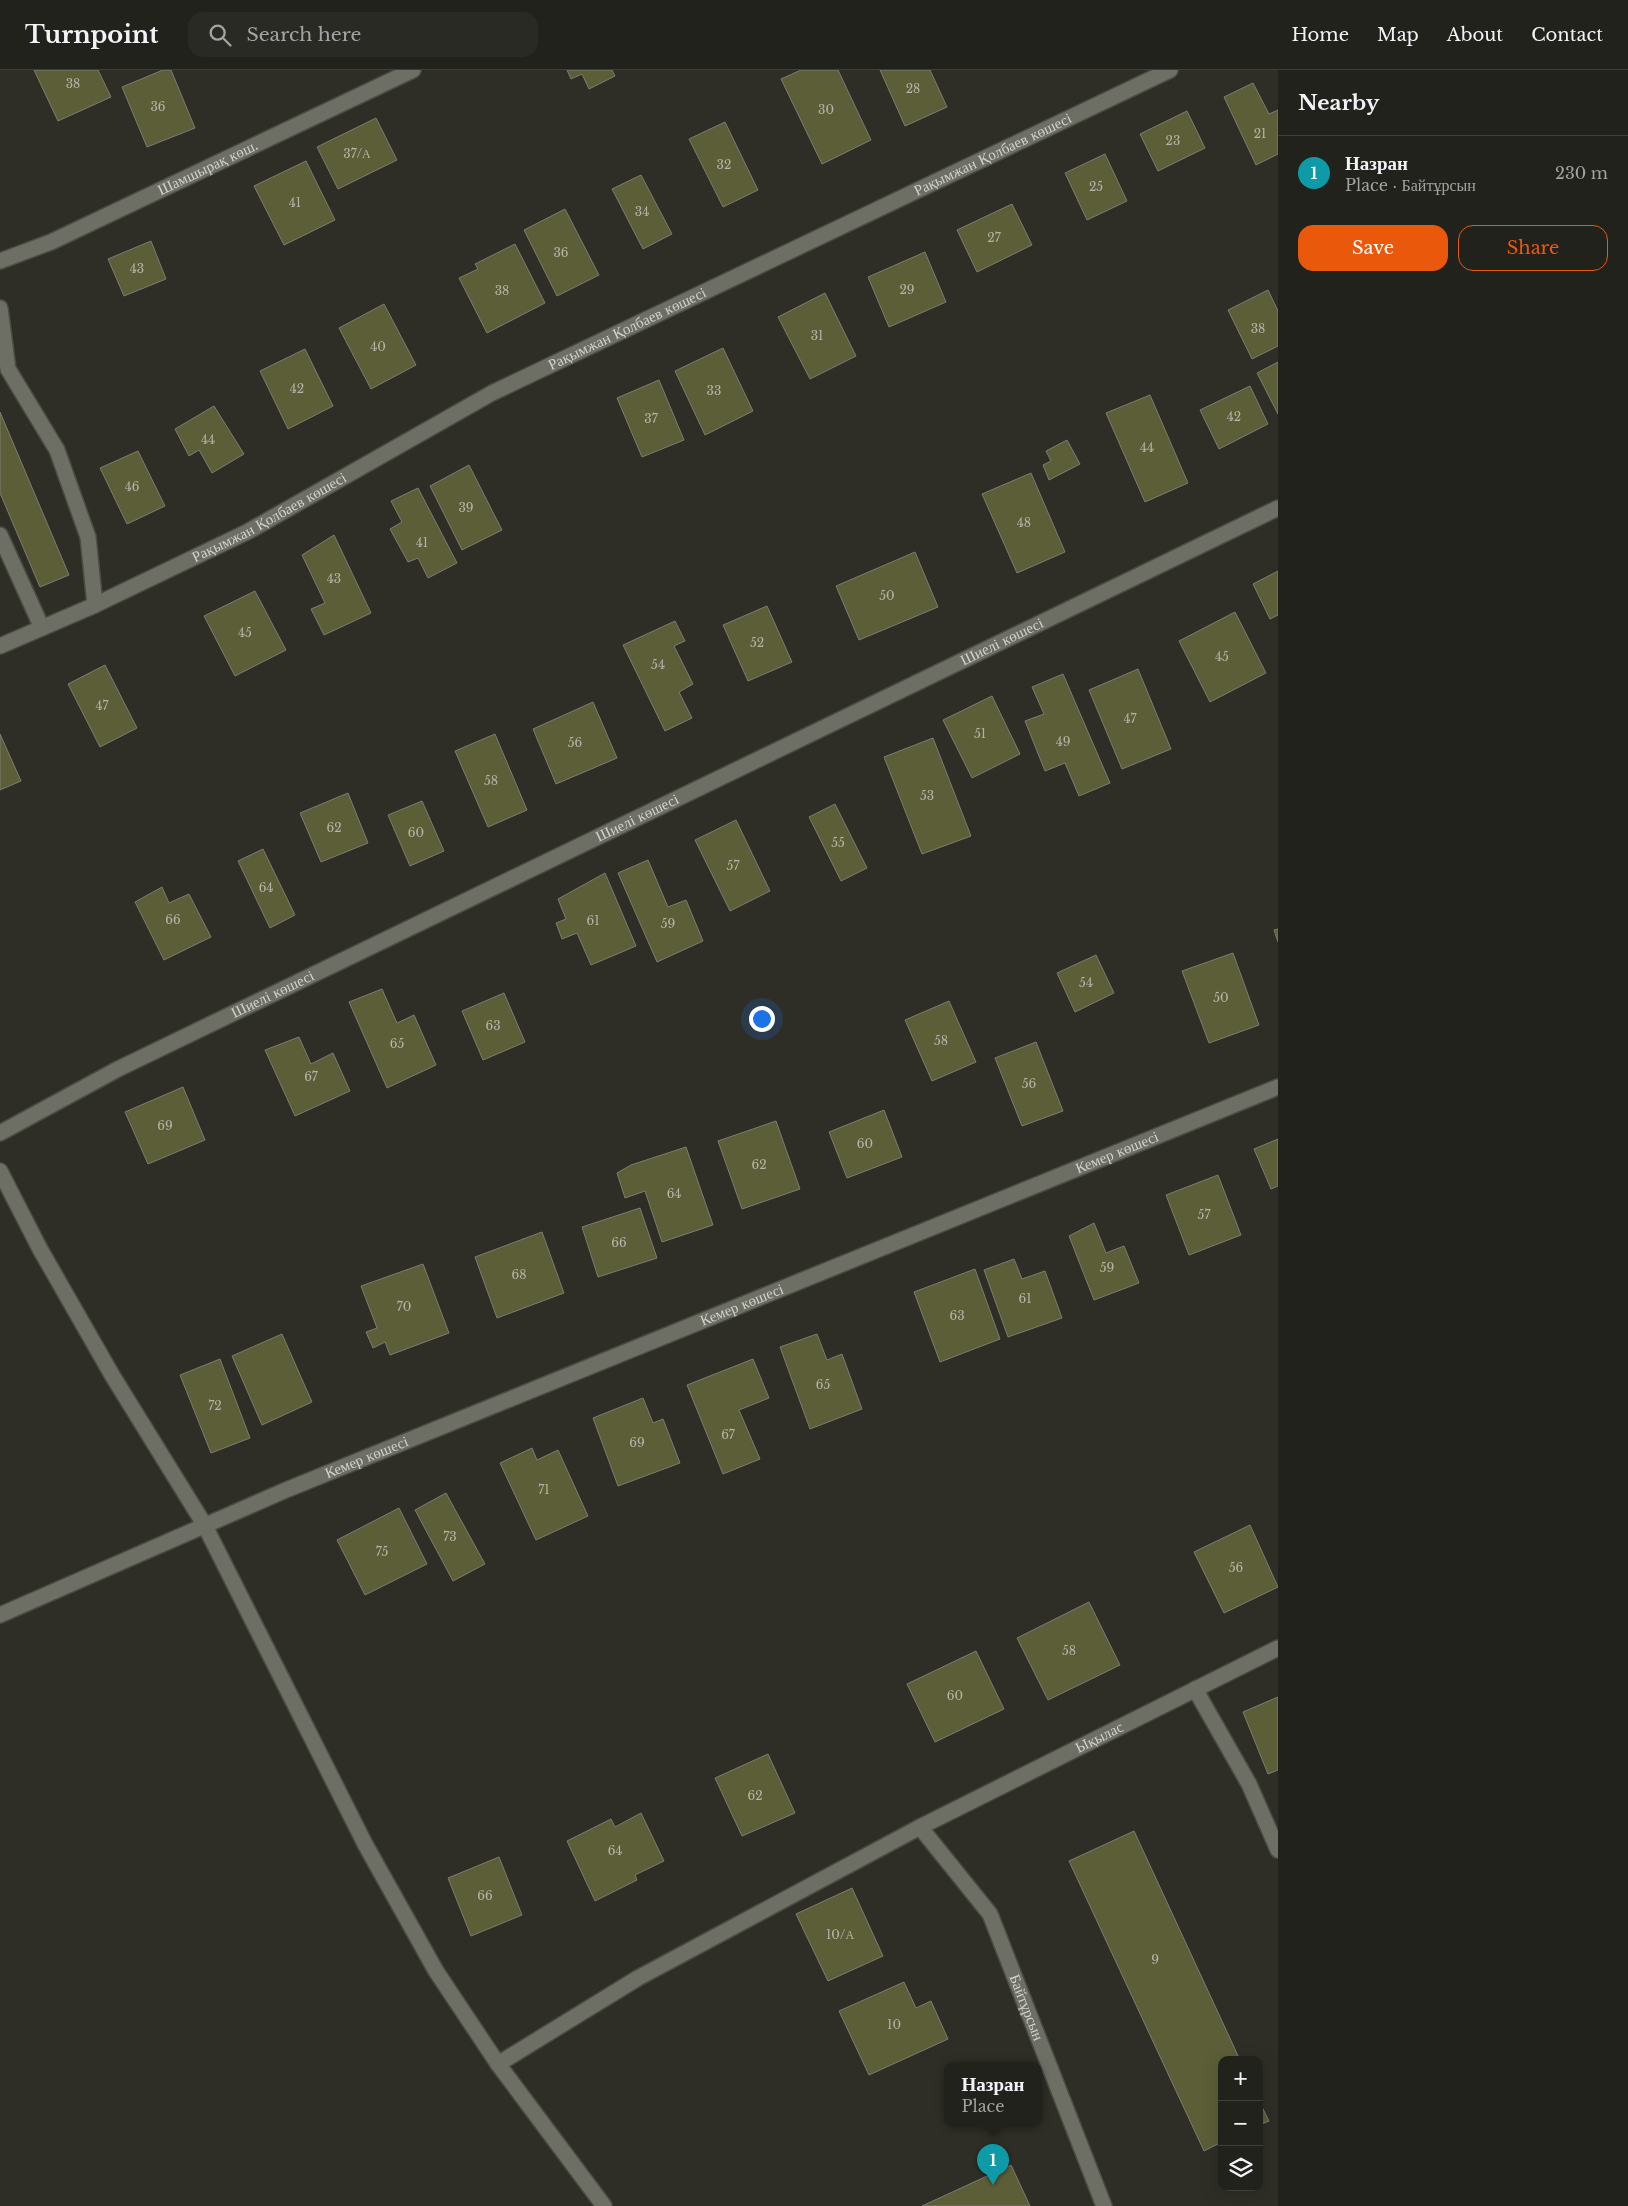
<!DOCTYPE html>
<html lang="en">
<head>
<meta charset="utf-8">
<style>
	body { margin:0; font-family:"Libre Baskerville",serif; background:#2a2a25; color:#f1f3f6 }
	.controls { position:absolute; right:15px; bottom:15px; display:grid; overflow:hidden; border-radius:10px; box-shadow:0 5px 20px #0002 }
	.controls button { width:45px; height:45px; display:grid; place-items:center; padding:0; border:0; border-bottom:1px solid #3f3f3b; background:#22221c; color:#f1f3f6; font:25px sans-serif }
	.you { position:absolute; left:761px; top:948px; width:18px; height:18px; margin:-12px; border:4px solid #fff; border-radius:50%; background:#1a73e8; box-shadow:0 0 0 8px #1a73e833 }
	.badge { display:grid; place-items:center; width:32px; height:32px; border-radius:50%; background:#ea580c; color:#fff; font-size:16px; font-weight:700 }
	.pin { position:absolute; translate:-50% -41px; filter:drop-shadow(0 1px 2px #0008) }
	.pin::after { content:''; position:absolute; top:26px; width:18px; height:15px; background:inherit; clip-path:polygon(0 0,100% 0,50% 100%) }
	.popup { position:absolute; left:944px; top:1992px; width:98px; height:65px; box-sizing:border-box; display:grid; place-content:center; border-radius:10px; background:#22221c; filter:drop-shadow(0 1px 4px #0005); font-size:16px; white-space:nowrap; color:#a2a4a3 }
	.popup b { font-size:19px; color:#f1f3f6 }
	.popup::after { content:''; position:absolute; left:50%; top:100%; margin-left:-10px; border:10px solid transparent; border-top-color:#22221c }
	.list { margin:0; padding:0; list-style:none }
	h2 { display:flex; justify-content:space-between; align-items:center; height:65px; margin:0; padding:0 20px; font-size:21px }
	h2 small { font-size:16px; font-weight:400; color:#a2a4a3 }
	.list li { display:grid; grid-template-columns:32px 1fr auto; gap:15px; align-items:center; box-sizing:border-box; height:75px; padding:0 20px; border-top:1px solid #3f3f3b }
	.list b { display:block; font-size:19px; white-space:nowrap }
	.list p { margin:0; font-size:16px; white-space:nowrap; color:#a2a4a3 }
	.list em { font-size:16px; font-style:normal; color:#a2a4a3 }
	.actions { display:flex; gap:10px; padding:15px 20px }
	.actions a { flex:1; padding:11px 0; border:1px solid #ea580c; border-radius:15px; text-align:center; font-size:18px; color:#ea580c }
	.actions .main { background:#ea580c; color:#fff }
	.icon { flex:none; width:28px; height:28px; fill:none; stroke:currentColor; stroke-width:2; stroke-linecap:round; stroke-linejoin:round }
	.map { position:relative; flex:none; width:1278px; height:2136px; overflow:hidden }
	header { display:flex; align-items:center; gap:30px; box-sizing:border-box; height:70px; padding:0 25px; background:#22221c; border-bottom:1px solid #3f3f3b }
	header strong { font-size:24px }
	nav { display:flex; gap:28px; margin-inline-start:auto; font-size:18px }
	.search { width:350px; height:45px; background:#2a2a25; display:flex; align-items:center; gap:12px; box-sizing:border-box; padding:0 18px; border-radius:15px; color:#a2a4a3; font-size:19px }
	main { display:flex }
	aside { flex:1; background:#22221c }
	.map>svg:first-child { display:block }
	.building { fill:#5c5e38; stroke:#7c7d73 }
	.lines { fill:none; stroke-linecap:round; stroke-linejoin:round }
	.minor-casing { stroke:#4a4b44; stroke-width:18 }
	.minor { stroke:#6d6e64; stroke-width:15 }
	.labels { text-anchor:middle; stroke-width:4; stroke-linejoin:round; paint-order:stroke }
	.number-label { font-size:12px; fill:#b4b5a8 }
	.street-label { font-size:15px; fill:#d1d2cd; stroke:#161612 }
</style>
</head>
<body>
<header>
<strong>Turnpoint</strong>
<div class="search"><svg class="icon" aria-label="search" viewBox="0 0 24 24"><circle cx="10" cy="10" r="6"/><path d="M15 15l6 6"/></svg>Search here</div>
<nav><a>Home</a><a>Map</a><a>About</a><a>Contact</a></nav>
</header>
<main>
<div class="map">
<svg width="1278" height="2136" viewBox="0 0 1278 2136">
	<rect width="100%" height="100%" fill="#2e2e26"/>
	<path class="building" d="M34 0H98L111 27 58 51Z
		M163 0H171L195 58 147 77 122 17Z
		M567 0H612L615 6 589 19 582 4 571 9Z
		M801 0H838L871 70 822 94 781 9Z
		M880 0H930L947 37 905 56Z
		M1253 13 1269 44 1278 40V84L1256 95 1224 27Z
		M1187 41 1205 78 1158 101 1140 64Z
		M376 48 397 90 338 119 317 77Z
		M725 52 758 120 723 137 689 69Z
		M1105 84 1127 131 1087 150 1065 103Z
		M306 91 335 150 284 175 254 116Z
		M641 105 672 164 643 179 612 119Z
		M1012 134 1032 175 977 202 957 160Z
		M565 139 599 205 557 226 524 160Z
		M151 171 166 209 124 226 108 189Z
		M515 174 545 233 487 263 459 208 478 199 475 194Z
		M925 182 946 232 889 257 868 207Z
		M1268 220 1278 241V276L1252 289 1228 240Z
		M825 223 856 286 810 309 778 247Z
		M384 234 416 295 371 319 339 258Z
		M723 278 753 341 705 365 675 301Z
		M305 279 333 336 288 359 260 301Z
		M1278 292V344L1257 303Z
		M659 310 684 370 642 387 617 328Z
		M1250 316 1268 354 1219 379 1200 340Z
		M1150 325 1188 413 1145 432 1106 343Z
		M214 336 244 384 212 403 199 380 189 386 175 359Z
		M0 342 69 505 40 517 0 423Z
		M1067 370 1080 394 1049 410 1043 395 1051 391 1046 381Z
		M138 381 165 436 127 454 100 398Z
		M469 395 502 460 462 480 430 416Z
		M1031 403 1065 482 1017 503 982 424Z
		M418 418 457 493 428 508 418 488 408 492 390 459 402 452 391 431Z
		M334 465 371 543 324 565 311 539 325 533 302 485Z
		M915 482 938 537 859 570 836 516Z
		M1278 501V545L1270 549 1253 514Z
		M255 521 286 580 235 606 204 546Z
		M767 536 792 592 748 611 723 555Z
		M1235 542 1266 603 1210 632 1179 571Z
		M675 551 685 571 674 576 693 614 679 622 692 648 665 661 623 575Z
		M105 595 137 658 100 677 68 614Z
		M1138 599 1171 679 1122 699 1089 620Z
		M1063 604 1110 713 1079 726 1065 693 1045 701 1025 651 1044 644 1032 617Z
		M992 626 1020 684 972 708 943 650Z
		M593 632 617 688 556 714 533 659Z
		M0 664 21 711 0 720Z
		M495 664 527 740 488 757 455 681Z
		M933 668 971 766 922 784 884 687Z
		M348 723 368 773 321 792 300 743Z
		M422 731 444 781 410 796 388 745Z
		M835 734 867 798 841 811 809 747Z
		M736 750 770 821 730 841 695 770Z
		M263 779 295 845 270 858 238 791Z
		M648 790 668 837 686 830 703 871 657 892 618 803Z
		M605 803 636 876 591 895 577 863 562 869 556 853 566 849 558 829Z
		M162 817 169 833 189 824 211 867 164 890 135 832Z
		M1278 859V872L1274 860Z
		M1233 883 1259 955 1209 973 1182 901Z
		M1096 885 1114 923 1075 942 1057 903Z
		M382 919 397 953 414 945 436 995 387 1018 349 932Z
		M504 923 525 972 483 990 462 941Z
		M949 931 976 992 932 1011 905 950Z
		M299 967 311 994 333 983 350 1021 295 1046 265 980Z
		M1036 972 1063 1041 1022 1056 995 988Z
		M183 1017 205 1070 148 1094 125 1042Z
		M884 1040 902 1087 847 1108 829 1062Z
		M776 1051 800 1119 742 1139 718 1071Z
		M1278 1069V1116L1271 1119 1254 1079Z
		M686 1077 713 1155 662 1172 645 1121 625 1128 617 1103 631 1095Z
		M1218 1105 1241 1165 1189 1185 1166 1125Z
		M640 1138 657 1188 598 1207 582 1157Z
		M1094 1153 1106 1183 1124 1176 1139 1213 1094 1230 1069 1166Z
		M542 1162 564 1223 497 1248 475 1187Z
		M1014 1189 1022 1209 1045 1201 1062 1248 1008 1267 984 1200Z
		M423 1194 449 1263 390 1285 385 1272 373 1278 366 1262 377 1258 361 1216Z
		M975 1199 1000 1269 940 1292 914 1222Z
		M282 1264 312 1332 262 1355 232 1286Z
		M817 1264 827 1290 842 1284 862 1339 810 1359 780 1277Z
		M220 1289 250 1368 211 1383 180 1305Z
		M753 1289 769 1328 739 1340 760 1389 723 1404 687 1315Z
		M643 1328 653 1353 663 1349 680 1393 618 1416 593 1348Z
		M532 1378 537 1390 558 1380 588 1446 536 1470 500 1393Z
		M446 1423 485 1494 453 1511 415 1440Z
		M399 1438 427 1494 365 1525 337 1470Z
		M1250 1455 1278 1517 1224 1543 1194 1482Z
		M1089 1532 1120 1595 1048 1630 1017 1568Z
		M976 1581 1004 1639 935 1672 907 1614Z
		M1278 1627V1700L1268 1704 1243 1642Z
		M768 1684 795 1743 742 1766 715 1708Z
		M641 1743 664 1791 635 1805 637 1810 595 1831 567 1771 611 1749 615 1757Z
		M1134 1761 1240 1990H1222V2072L1204 2081 1069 1791Z
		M499 1787 522 1845 471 1866 448 1808Z
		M852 1818 883 1886 828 1911 796 1844Z
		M904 1912 916 1938 931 1931 948 1969 869 2005 839 1941Z
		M1259 2031 1269 2051 1259 2055Z
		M1011 2095 1030 2136H922Z"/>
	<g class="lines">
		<g class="minor-casing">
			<g id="minor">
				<path id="s1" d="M0 191 51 172 413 0"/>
				<path d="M0 238 8 299 57 380 88 467 95 535 0 576"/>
				<path d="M0 465 42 558"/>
				<path id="s2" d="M95 535 247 462 492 323 1170 0"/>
				<path id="s3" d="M0 1063 118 999 1278 438"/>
				<path id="s4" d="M0 1101 40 1179 112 1305 204 1454 365 1774 436 1901 498 1994 638 1908 920 1757 1278 1578"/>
				<path id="s5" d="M0 1545 286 1420 1278 1017"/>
				<path d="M1195 1619 1249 1714 1278 1780"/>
				<path id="s6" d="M920 1757 990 1844 1104 2136"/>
				<path d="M498 1994 604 2136"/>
			</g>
		</g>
		<use href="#minor" class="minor"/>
	</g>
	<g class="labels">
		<g class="number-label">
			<text x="73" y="18">38</text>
			<text x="913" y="23">28</text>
			<text x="158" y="41">36</text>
			<text x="826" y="44">30</text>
			<text x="1260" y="68">21</text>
			<text x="1173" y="75">23</text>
			<text x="357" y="88">37/А</text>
			<text x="724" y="99">32</text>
			<text x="1096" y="121">25</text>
			<text x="295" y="137">41</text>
			<text x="642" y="146">34</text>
			<text x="994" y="172">27</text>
			<text x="561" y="187">36</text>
			<text x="137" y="203">43</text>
			<text x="907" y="224">29</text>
			<text x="502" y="225">38</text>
			<text x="1258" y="263">38</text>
			<text x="817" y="270">31</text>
			<text x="378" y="281">40</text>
			<text x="297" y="323">42</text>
			<text x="714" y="325">33</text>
			<text x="1234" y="351">42</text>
			<text x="651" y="353">37</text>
			<text x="208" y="374">44</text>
			<text x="1147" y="382">44</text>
			<text x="132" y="421">46</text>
			<text x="466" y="442">39</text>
			<text x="1024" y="457">48</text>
			<text x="422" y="477">41</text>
			<text x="334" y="513">43</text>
			<text x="887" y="530">50</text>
			<text x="245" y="567">45</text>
			<text x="757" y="577">52</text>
			<text x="1222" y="591">45</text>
			<text x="658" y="599">54</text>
			<text x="102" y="640">47</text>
			<text x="1130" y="653">47</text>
			<text x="980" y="668">51</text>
			<text x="1063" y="676">49</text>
			<text x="575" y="677">56</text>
			<text x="491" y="715">58</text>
			<text x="927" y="730">53</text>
			<text x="334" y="762">62</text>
			<text x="416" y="767">60</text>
			<text x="838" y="777">55</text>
			<text x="733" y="800">57</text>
			<text x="266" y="822">64</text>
			<text x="173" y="854">66</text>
			<text x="593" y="855">61</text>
			<text x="668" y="858">59</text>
			<text x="1086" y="917">54</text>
			<text x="1221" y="932">50</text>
			<text x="493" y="960">63</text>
			<text x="941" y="975">58</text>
			<text x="397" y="978">65</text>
			<text x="311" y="1011">67</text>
			<text x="1029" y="1018">56</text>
			<text x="165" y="1060">69</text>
			<text x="865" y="1078">60</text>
			<text x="759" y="1099">62</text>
			<text x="674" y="1128">64</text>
			<text x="1204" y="1149">57</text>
			<text x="619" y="1177">66</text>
			<text x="1107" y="1202">59</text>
			<text x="519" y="1209">68</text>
			<text x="1025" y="1233">61</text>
			<text x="404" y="1241">70</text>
			<text x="957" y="1250">63</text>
			<text x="823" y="1319">65</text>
			<text x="215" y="1340">72</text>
			<text x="728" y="1369">67</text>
			<text x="637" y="1377">69</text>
			<text x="544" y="1424">71</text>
			<text x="450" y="1471">73</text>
			<text x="382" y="1486">75</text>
			<text x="1236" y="1502">56</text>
			<text x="1069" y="1585">58</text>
			<text x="955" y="1630">60</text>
			<text x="755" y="1730">62</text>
			<text x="615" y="1785">64</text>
			<text x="485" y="1830">66</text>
			<text x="840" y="1869">10/А</text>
			<text x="1155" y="1894">9</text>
			<text x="894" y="1959">10</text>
		</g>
		<g class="street-label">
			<text dy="5" stroke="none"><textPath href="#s2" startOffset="1005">Рақымжан Қолбаев көшесі</textPath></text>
			<text dy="5" stroke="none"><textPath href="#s1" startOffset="228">Шамшырақ көш.</textPath></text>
			<text dy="5" stroke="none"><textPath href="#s2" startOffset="600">Рақымжан Қолбаев көшесі</textPath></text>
			<text dy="5" stroke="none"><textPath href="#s2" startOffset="195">Рақымжан Қолбаев көшесі</textPath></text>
			<text dy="5" stroke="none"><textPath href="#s3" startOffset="1116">Шиелі көшесі</textPath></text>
			<text dy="5" stroke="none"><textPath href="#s3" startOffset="711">Шиелі көшесі</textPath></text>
			<text dy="5" stroke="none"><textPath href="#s3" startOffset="306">Шиелі көшесі</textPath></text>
			<text dy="5" stroke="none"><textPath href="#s5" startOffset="1209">Кемер көшесі</textPath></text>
			<text dy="5" stroke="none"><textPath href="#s5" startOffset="804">Кемер көшесі</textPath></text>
			<text dy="5" stroke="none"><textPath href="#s5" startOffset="399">Кемер көшесі</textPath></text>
			<text dy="5" stroke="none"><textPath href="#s4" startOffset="1708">Ықылас</textPath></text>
			<text dy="5" stroke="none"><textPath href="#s6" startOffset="212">Байтұрсын</textPath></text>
		</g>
	</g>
</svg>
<div class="controls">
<button>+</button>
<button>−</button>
<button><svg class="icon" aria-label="layers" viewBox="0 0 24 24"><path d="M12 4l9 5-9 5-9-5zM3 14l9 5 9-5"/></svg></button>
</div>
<div class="you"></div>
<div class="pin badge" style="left:993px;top:2115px;background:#0f9aa8">1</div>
<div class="popup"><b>Назран</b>Place</div>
</div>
<aside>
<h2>Nearby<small></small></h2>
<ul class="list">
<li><span class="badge" style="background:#0f9aa8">1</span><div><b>Назран</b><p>Place · Байтұрсын</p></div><em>230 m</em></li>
</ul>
<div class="actions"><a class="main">Save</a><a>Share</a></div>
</aside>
</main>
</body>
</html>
